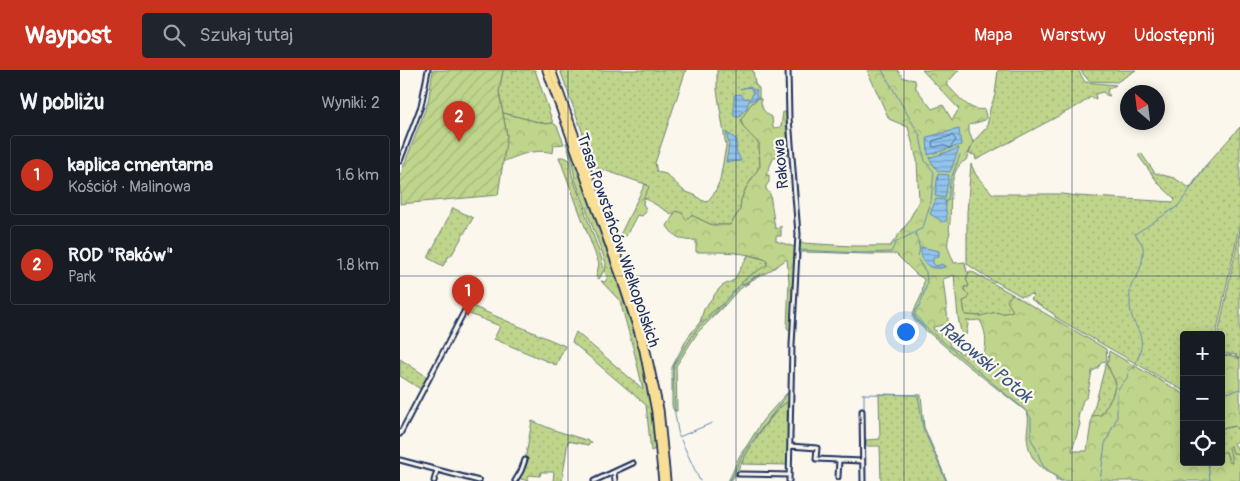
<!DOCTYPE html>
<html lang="pl">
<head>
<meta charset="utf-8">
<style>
	body { margin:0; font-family:Pangolin,sans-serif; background:#20242c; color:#f1f3f6 }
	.controls { position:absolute; right:15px; bottom:15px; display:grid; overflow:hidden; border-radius:5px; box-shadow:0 2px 12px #0003 }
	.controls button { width:45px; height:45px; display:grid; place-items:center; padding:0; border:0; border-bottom:1px solid #363941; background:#171b24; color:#f1f3f6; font:25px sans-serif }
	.compass { position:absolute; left:720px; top:15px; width:45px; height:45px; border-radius:50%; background:#171b24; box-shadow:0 2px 12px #0003; rotate:332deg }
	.you { position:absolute; left:505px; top:261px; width:18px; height:18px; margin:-12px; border:4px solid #fff; border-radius:50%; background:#1a73e8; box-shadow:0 0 0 8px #1a73e833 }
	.badge { display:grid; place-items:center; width:32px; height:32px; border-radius:50%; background:#c8321e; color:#fff; font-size:16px; font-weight:700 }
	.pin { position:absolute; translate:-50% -41px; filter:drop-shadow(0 1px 2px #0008) }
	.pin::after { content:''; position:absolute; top:26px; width:18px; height:15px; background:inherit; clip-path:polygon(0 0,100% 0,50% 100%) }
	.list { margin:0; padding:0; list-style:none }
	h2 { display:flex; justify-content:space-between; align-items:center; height:65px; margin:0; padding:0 20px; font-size:21px }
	h2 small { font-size:16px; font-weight:400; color:#9ea1a6 }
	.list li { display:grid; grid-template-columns:32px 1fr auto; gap:15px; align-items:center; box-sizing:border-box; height:80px; margin:0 10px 10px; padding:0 10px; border:1px solid #363941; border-radius:5px }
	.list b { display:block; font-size:19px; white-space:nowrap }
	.list p { margin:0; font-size:16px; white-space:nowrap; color:#9ea1a6 }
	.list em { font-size:16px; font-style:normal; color:#9ea1a6 }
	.icon { flex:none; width:28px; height:28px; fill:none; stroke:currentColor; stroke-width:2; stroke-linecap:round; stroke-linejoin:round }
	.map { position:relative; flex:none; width:840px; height:411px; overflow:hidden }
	header { display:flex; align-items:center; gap:30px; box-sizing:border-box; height:70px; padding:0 25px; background:#c8321e; color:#fff }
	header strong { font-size:24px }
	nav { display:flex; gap:28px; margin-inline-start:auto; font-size:18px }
	.search { width:350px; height:45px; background:#20242c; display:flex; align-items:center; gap:12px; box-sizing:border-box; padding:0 18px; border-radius:5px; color:#9ea1a6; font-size:19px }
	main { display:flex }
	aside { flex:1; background:#171b24 }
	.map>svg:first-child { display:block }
	.grass { fill:url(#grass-dots); stroke:#6d8274 }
	.forest { fill:url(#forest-crowns); stroke:#6d8274; fill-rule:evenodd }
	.garden { fill:url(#garden-furrows); stroke:#6d8274 }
	.water { fill:url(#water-rules); stroke:#6288b4 }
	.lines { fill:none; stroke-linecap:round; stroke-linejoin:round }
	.shore { stroke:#4b6b98; stroke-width:1 }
	.stream { stroke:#6288b4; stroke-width:1 }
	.minor-casing { stroke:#1b2f5e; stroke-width:7 }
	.highway-casing { stroke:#1b2f5e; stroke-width:9 }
	.minor { stroke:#fbf7ec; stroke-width:3 }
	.highway { stroke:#f9df96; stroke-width:5.5 }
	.grid { fill:none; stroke:#1b2f5e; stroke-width:1; stroke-opacity:0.55 }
	.labels { text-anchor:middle; stroke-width:4.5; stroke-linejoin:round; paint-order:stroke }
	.street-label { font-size:16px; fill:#1b2f5e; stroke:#fbf7ec }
	.water-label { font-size:18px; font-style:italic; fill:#395482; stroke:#fbf7ec }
</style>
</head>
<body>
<header>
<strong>Waypost</strong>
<div class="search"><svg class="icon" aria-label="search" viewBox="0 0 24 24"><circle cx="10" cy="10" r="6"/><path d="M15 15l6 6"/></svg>Szukaj tutaj</div>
<nav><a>Mapa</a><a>Warstwy</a><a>Udostępnij</a></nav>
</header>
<main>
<aside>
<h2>W pobliżu<small>Wyniki: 2</small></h2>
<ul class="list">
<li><span class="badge">1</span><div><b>kaplica cmentarna</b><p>Kościół · Malinowa</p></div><em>1.6 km</em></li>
<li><span class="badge">2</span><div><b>ROD &quot;Raków&quot;</b><p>Park</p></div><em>1.8 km</em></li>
</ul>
</aside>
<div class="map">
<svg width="840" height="411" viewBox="0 0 840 411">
	<defs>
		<pattern id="grass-dots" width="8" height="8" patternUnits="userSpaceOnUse" patternTransform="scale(1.25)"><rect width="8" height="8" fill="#bfd58b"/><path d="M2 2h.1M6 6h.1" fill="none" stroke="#a4b77a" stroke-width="1.8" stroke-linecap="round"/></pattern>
		<pattern id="forest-crowns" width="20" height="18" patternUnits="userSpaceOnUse" patternTransform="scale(1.25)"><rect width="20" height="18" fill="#bfd58b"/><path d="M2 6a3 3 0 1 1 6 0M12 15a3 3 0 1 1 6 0" fill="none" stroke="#a4b77a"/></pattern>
		<pattern id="garden-furrows" width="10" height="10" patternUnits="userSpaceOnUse" patternTransform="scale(1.25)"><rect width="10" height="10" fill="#bfd58b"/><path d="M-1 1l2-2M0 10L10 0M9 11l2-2" fill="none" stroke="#a4b77a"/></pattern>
		<pattern id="water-rules" width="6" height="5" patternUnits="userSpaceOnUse" patternTransform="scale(1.25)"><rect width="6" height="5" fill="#92c4ee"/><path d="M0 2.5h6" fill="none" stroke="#76a0c4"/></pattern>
	</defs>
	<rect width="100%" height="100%" fill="#fbf7ec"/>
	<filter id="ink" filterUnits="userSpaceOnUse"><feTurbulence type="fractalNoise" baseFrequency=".02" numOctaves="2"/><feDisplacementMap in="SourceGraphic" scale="10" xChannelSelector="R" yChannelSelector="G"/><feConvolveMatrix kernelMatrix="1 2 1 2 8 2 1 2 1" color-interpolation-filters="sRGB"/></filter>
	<g filter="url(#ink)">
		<path class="grass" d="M103 0H135L153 53 146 54 103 43 99 22Z
			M160 0H286L255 93 257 102 266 104 284 121 297 126 301 130 307 132 315 122 320 110 326 76 317 20V0H353L355 14 359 18V28L350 35 354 68 359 74 360 96 346 118 341 130 340 140 330 155H312L291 145 286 150 276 141 273 145 243 127 248 115 195 97Z
			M598 0H678L685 12 716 15 708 19 707 22 710 26 706 25 703 22 695 24 696 29 691 27 681 34 576 90 575 85 569 84 573 72 587 57 590 39 595 25Z
			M680 0H736L717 12 689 11Z
			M840 57V152L816 265H784V321L655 247V245L632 230 631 229 633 226 631 224 626 226H621L595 211 594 212 567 194V142L571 94 576 105 593 124H662L677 126 774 132 775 129 759 114 738 85 741 83 755 103 774 108 790 118 805 96Z
			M170 72C193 139 220 205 238 273 247 308 252 343 257 378L251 381 246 335 172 272 176 262 243 319 235 285 220 231 201 211 205 212 208 207 205 203 206 193 175 109 172 91 166 73Z
			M159 87H164L170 90 172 105 202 190 204 200 199 209 196 207 199 194Z
			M53 138 73 148 51 186H49L43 196 28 188Z
			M840 160V289L835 286 837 285 821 283V265H818Z
			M348 185 367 190V195L341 213H349L338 220 324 236 322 235 300 252 304 239 318 220 322 216 334 210Z
			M571 201 612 224 609 232 613 241C597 246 582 246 565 245L563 231 565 230 564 217 569 216 566 209 569 202Z
			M72 236 165 276 156 295 94 269 100 256 67 243Z
			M0 289 29 308 22 320 0 306Z
			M706 293 716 313 712 327 701 345 692 346Z
			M479 324 521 325 524 357 547 411H481L480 376H466V370L480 369Z
			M387 331 388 395 341 394C352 371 369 348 387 331Z
			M132 351 154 360 192 372 188 375 168 371 162 411H153L154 402H141L140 406 129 405 128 411 118 408 124 396Z
			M835 356 840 363V369L834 374 836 376 840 384 833 383 832 393H829L826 382 821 383V359Z"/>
		<path class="forest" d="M467 0H497L504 8 515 10 516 18 532 39 543 35 552 50 559 39 522 0H559L546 14C556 23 569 43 584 39L586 46 585 50 569 55V62L573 72 566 90C545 101 553 139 549 159L550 162C545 179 549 178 554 193L565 192 567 202H569L566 209 569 216 564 217 565 221 569 226 568 229 563 231 565 245 580 246 597 242 602 244 613 241 607 231 612 224 706 279 707 291 702 292 697 299 692 301 687 327 683 330 678 347 680 354 672 381H687L692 346 701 345 712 327 716 313 706 293 708 292 709 281 784 324V392H821V383L823 382H826L829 392 832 393 829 376H831L833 383 840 384V411H656V407C637 395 629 390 627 366 627 358 630 350 627 342L567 295 515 251 512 245 522 224 524 209 516 204 496 184C464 185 432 182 399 182L400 174 402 173 451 176H490L507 154 519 131 517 90 508 57 489 49ZM554 205 558 247 561 262 566 265 568 254 566 251 580 250C588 266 587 277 581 293L569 287 567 279H564L563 283 562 284 550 276C550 271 545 266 542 262H539L534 260 533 257 543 255 549 259 543 209Z
			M359 28 361 29C361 38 364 43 372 47L373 58 381 57 383 42H386L388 85 374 87 366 105H369V112L366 116V119L370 124 375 158 377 159 381 156V166H376V171L395 177C398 182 397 194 394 200L391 261 387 258 389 211 387 189 368 202 342 215 341 213 349 206 367 195V190C344 181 320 182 296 182V170C283 172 274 167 267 156L276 141 282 143 286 150 291 145 312 155H330L340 140 341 130 346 118 360 96 359 74 344 58 341 50 350 35Z
			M103 43 146 54 153 53 157 56 164 74 154 75 153 83C135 78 120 85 102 92L107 66Z
			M245 114 249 117 244 127 243 134 245 137 246 142 242 146 237 145 226 166 221 169 220 165Z
			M322 234 324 236 298 262 276 296 277 341H274L272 336V297L288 267 300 252Z
			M829 285 840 289V363L835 356 821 359V286Z
			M389 322V331C373 339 356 368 347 383 341 392 338 402 331 411H328C335 400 337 386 346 377L363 350 387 323Z"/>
		<path class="garden" d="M33 0H103L99 22 107 66 98 125 0 134V106L28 32Z"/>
		<path class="water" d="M350 16 352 19 357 20 356 23 357 29 349 31 346 39 341 43 340 47 334 46V25L341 24 344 28 350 29 353 23 351 18 348 17 340 19Z
			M559 59 561 75 528 85 527 67Z
			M326 62 337 70 336 80 341 91 326 92 329 75Z
			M559 78 550 102 538 101 529 88Z
			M538 104 549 105 545 128 535 126Z
			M536 129 545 130 547 150 543 152 530 144Z
			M521 177 539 181V187L533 188V193L536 196 542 194 545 197C529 202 520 192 521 177Z"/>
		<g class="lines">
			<path class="shore" d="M553 66 556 70 550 78 543 75 535 77 532 76 533 71Z"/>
			<path class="stream" d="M482 0 520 66 525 91 534 102 531 131 523 158 515 162C517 170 522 178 518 186
				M545 132 548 130 550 111 560 85
				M399 180 459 183 491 182 496 172 514 163
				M518 190 526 202 527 214 520 235 515 241V247L518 251 625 340 631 348V369L635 376 643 396 662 411
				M736 293C751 260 730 261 730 233 730 228 729 219 732 214 733 210 737 208 738 204 741 198 744 184 743 177 742 172 737 168 735 164L778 136 809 93
				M462 324 518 325 523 358 546 411
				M821 325 840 319
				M464 338V324
				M312 353 279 367 275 344 273 302 274 295 299 256 317 241 339 216 361 204
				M464 353V357
				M464 360V364
				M465 367V377
				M281 370 300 411
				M465 382V391
				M808 392 810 411
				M330 411 344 382 388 323
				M700 411 705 374 717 347V324L718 319 727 308 729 300 735 297"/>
			<g class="minor-casing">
				<path id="minor" d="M388 0 389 48 398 164 392 275 389 411
					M0 91 21 36 28 0
					M462 341 463 411
					M0 364 65 240
					M390 376 417 378 416 389 462 391
					M0 390 79 411
					M214 402 215 411
					M339 404 389 405
					M438 407 439 390
					M34 411 37 400
					M115 411 121 401 125 390
					M194 411 233 393"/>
			</g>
			<g class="highway-casing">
				<path id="highway" d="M146 0 218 201 236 256 243 280 255 341 262 411
					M152 0 223 199 241 254 260 340 267 411"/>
			</g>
			<use href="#minor" class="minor"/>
			<use href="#highway" class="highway"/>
		</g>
	</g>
	<path class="grid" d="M168 0V411M336 0V411M504 0V411M672 0V411M0 206H840"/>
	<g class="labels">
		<g class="street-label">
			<text transform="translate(380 94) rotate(-95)" y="6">Rakowa</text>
			<text transform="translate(219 170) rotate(71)" y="6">Trasa Powstańców Wielkopolskich</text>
		</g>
		<g class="water-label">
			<text transform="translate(586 292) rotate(40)" y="6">Rakowski Potok</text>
		</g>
	</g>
</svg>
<div class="controls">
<button>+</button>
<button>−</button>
<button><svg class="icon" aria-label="locate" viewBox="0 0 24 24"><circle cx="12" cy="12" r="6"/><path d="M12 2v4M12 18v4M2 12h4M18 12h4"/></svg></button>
</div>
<svg class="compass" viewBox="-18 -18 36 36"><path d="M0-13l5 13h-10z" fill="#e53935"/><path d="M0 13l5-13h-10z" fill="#9ea1a6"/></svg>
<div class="you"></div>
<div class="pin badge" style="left:68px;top:246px">1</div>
<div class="pin badge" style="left:59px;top:72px">2</div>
</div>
</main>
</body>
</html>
